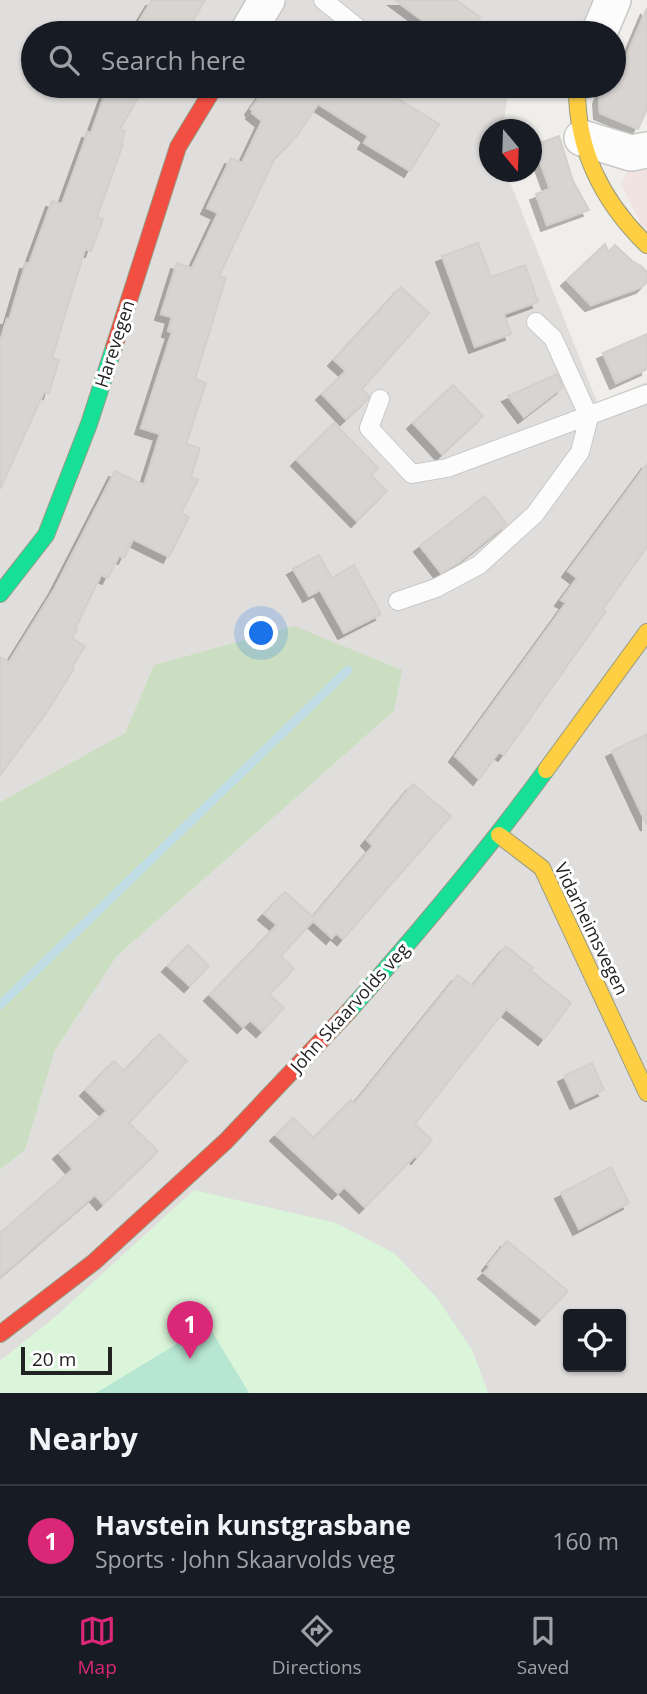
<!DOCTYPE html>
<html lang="en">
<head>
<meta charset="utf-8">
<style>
	body { margin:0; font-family:"Open Sans",sans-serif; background:#242831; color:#f1f3f6 }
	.controls { position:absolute; right:21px; bottom:21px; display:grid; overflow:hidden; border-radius:7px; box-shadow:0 2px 5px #0004 }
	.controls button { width:63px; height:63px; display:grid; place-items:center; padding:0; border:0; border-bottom:2px solid #363941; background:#171b24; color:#f1f3f6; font:35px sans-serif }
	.compass { position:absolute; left:479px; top:119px; width:63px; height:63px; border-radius:50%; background:#171b24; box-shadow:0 2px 5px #0004; rotate:161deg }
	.scale { position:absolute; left:21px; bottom:18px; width:91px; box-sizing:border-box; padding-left:7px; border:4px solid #222; border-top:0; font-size:19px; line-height:24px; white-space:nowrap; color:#222; -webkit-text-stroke:5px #fff; paint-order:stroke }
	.you { position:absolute; left:262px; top:634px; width:24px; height:24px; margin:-18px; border:5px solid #fff; border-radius:50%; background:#1a73e8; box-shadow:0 0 0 10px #1a73e833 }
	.badge { display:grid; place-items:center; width:46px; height:46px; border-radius:50%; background:#db2777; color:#fff; font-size:23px; font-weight:700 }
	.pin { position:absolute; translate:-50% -58px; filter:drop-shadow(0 2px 4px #0008) }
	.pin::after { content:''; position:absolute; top:37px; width:24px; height:21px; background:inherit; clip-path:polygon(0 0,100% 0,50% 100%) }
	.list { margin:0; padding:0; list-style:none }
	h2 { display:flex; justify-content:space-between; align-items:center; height:91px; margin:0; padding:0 28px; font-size:30px }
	h2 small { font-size:23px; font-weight:400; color:#9ea1a6 }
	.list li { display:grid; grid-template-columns:46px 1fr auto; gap:21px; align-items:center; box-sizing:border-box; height:112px; padding:0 28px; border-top:2px solid #363941 }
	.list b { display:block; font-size:26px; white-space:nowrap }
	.list p { margin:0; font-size:23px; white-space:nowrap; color:#9ea1a6 }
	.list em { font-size:23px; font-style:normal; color:#9ea1a6 }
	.icon { flex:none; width:38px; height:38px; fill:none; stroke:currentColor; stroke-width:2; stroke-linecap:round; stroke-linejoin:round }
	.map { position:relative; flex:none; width:647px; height:1393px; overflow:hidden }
	.search { position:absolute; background:#171b24; box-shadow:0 2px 5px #0004; left:21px; right:21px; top:21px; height:77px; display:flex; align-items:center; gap:18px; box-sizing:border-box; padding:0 24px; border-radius:38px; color:#9ea1a6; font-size:26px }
	.sheet { height:203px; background:#171b24 }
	nav { display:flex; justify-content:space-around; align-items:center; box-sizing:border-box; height:98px; border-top:2px solid #363941; background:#171b24; font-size:19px; color:#9ea1a6 }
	nav a { display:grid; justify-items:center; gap:4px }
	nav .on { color:#db2777 }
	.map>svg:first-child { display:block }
	.residential { fill:#dfdedc; fill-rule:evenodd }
	.commercial { fill:#f1e3e1 }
	.forest { fill:#cbdec1 }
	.park { fill:#daf5da }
	.pitch { fill:#b7e6d2 }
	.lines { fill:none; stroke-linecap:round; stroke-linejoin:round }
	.stream { stroke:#bfdbe3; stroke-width:9 }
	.building { fill:#d7d4d2; stroke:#d3d0cc; stroke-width:2; filter:url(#shadow) }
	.lane-casing { stroke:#c9c8c7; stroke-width:20 }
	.street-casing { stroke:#c9c8c7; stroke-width:38 }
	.fast-casing { stroke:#999a82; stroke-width:18 }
	.slow-casing { stroke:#999a82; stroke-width:18 }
	.jam-casing { stroke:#999a82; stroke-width:18 }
	.lane { stroke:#fdfcfc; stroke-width:18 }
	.street { stroke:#fdfcfc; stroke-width:35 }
	.fast { stroke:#16e098; stroke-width:16 }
	.slow { stroke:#ffcf43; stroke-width:16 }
	.jam { stroke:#f24e42; stroke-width:16 }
	.labels { text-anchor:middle; stroke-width:6; stroke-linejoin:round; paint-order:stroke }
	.street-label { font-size:18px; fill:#222; stroke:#fff }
</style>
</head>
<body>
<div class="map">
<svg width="647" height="1393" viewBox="0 0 647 1393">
	<defs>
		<filter id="shadow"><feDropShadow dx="-6" dy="6" stdDeviation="0" flood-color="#0004"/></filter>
	</defs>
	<rect width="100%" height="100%" fill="#f0eeeb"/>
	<path class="residential" d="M0 0H605L591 33H33V86H513L508 96 502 129 490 130V172H506L597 402 647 382V1393H488L472 1350 54 1318 0 1361V1170L25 1150 55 1050 117 956 394 711 294 626 154 665 125 733 0 802ZM568 1314H621V1367H568Z"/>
	<path class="commercial" d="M647 141V237L621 184Z"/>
	<path class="forest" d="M294 626 402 670 394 711 117 956 55 1050 25 1150 0 1170V802L125 733 154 665Z"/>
	<path class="park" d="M194 1190 336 1223 394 1253 437 1298 472 1350 488 1393H0V1361L54 1318Z"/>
	<path class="pitch" d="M208 1325 249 1393H96Z"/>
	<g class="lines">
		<path class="stream" d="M0 1005 348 670"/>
	</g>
	<path class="building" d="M152 0H205L186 33H132Z
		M395 0H456L480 17 468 33H413L422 20Z
		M647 8V109L638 129 600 113 599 98 604 86H614Z
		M108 86H145L120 129 125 131 121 144H123L97 217 103 219 91 251 85 249 59 335 52 358 59 360 49 393 44 392 0 489V342L7 319 9 320 26 263 29 264 52 201 62 204 88 132 91 133Z
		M267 86H398L392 95 439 124 410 171 364 143 368 136 318 104 296 137 275 158 219 276 226 278 195 379 206 383 186 444 200 448 191 477 198 480 181 513 189 517 169 557 133 539 124 558 119 556 108 578 101 575 75 629 77 630 72 638 85 646 72 667 74 668 49 709 0 775V657L9 662 55 588 115 471 144 485 160 434 141 428 172 332 168 331 172 317 161 314 177 263 192 268 218 213 207 208 231 158 242 163 262 121 252 113 253 111 251 109Z
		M559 136 573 181 589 210 547 225 536 194 550 189 534 145Z
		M478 243 491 277 525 265 538 302 504 314 511 334 475 347 442 256Z
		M605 244 608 252 615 245 632 261 641 266 647 272V282L642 287 591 305 567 280Z
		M401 287 429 313 362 389 369 396 368 399 346 419 322 394 346 371 334 360Z
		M647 334V369L616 383 603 353Z
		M557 374 563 387 524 417 508 396Z
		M453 385 483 416 442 454 413 423Z
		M334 423 378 468 371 475 387 491 357 521 297 460Z
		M647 464V547L603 609 606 611 504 755 499 752 479 779 455 756 566 603 561 600 577 578 568 571Z
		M485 496 507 524 458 563 441 573 420 546Z
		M319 555 332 578 354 565 381 614 344 633 320 590 309 596 293 569Z
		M647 734V825L612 751Z
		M413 784 451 816 343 939 336 933 332 938 313 921 281 956 294 969 269 994 284 1008 262 1031 250 1020 243 1027 210 995 277 925 264 914 285 892 313 917 373 846 367 840Z
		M188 945 209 966 190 986 168 966Z
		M506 946 533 968 530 970 571 1003 544 1039 506 1009 415 1124 432 1140 417 1158 415 1156 365 1207 344 1187 338 1193 276 1135 293 1118 314 1138 351 1100 354 1104 458 975 473 986Z
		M159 1034 187 1061 129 1123 158 1151 103 1204 95 1195 0 1277V1233L73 1169 59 1153 107 1111 86 1090 114 1061 124 1071Z
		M592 1063 604 1090 576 1103 564 1076Z
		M611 1167 629 1203 579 1229 561 1193Z
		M507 1241 568 1291 541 1319 484 1273 490 1267 488 1265Z"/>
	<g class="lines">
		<g class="lane-casing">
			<path id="lane" d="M323 0 364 33
				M380 399 369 428 412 474 447 468 647 394
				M398 601 436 588 479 565 535 514 580 452 589 417 553 338 536 322"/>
		</g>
		<g class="street-casing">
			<path id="street" d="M247 33 267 0
				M599 33 613 0
				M582 138 631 153 647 150"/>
		</g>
		<g class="fast-casing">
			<path id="fast" d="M0 594 46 535 89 424 114 347
				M349 1011C418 933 485 854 546 770"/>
		</g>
		<g class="slow-casing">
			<path id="slow" d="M577 86C576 150 602 201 647 245
				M546 770 647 632
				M499 835 542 868 647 1093"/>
		</g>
		<g class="jam-casing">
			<path id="jam" d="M114 347 178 147 215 86
				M0 1334 94 1262 226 1141 349 1011"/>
		</g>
		<use href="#lane" class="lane"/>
		<use href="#street" class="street"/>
		<use href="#fast" class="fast"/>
		<use href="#slow" class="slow"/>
		<use href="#jam" class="jam"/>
	</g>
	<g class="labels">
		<g class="street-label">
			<text transform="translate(115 344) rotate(-72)" y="6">Harevegen</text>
			<text transform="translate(591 929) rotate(64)" y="6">Vidarheimsvegen</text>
			<text transform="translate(350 1008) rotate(-48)" y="6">John Skaarvolds veg</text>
		</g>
	</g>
</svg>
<div class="controls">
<button><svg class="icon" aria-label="locate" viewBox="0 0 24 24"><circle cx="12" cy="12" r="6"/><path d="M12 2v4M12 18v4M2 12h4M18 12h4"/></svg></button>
</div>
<svg class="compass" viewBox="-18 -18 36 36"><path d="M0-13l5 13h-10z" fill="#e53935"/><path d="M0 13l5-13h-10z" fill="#9ea1a6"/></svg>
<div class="scale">20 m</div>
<div class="you"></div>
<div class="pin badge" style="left:190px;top:1359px">1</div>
<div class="search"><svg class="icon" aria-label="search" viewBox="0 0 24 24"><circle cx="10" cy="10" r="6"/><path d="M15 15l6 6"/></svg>Search here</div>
</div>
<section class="sheet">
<h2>Nearby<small></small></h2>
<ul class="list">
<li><span class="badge">1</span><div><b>Havstein kunstgrasbane</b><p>Sports · John Skaarvolds veg</p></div><em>160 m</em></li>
</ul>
</section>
<nav>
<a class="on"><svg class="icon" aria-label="map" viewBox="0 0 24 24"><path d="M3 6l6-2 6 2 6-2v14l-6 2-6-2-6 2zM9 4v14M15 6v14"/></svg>Map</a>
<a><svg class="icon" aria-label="directions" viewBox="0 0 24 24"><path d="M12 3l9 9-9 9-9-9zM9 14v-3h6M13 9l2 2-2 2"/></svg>Directions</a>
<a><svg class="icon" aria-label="saved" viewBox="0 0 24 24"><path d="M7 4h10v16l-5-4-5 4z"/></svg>Saved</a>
</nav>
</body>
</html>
